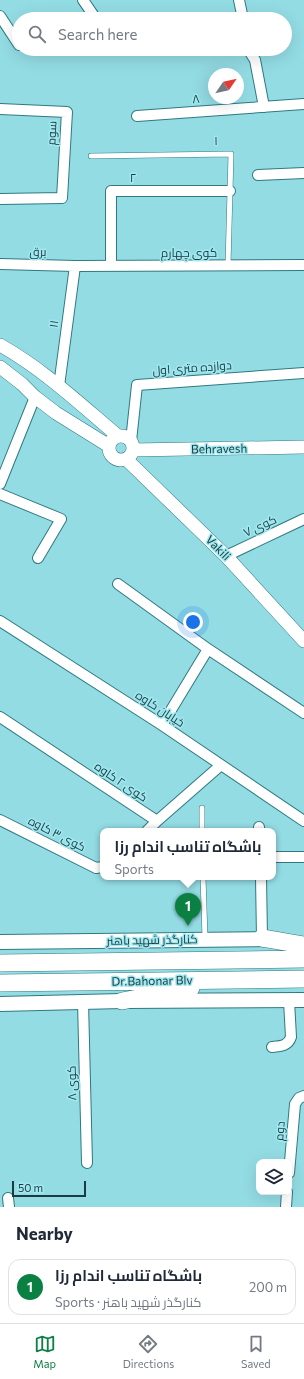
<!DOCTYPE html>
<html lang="en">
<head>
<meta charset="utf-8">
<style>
	body { margin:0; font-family:Commissioner,Cairo,sans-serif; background:#f2f2f3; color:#1f2937 }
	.controls { position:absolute; right:12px; bottom:12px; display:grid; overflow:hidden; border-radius:8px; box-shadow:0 4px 16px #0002 }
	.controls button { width:36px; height:36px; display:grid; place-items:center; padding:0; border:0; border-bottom:1px solid #e0e1e3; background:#fff; color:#1f2937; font:20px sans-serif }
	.compass { position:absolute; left:208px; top:68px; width:36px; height:36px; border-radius:50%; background:#fff; box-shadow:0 4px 16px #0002; rotate:56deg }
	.scale { position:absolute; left:12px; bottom:10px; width:74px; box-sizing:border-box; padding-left:4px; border:2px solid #1d3b3f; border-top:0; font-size:11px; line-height:14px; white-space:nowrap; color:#1d3b3f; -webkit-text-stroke:3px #a0e9f1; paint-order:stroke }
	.you { position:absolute; left:193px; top:622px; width:14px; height:14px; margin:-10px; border:3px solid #fff; border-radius:50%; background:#1a73e8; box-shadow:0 0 0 6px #1a73e833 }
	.badge { display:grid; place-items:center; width:26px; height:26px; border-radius:50%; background:#0b8043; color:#fff; font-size:13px; font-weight:700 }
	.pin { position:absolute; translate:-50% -33px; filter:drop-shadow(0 1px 2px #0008) }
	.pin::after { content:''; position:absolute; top:21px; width:14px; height:12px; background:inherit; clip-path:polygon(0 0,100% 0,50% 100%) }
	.popup { position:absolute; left:100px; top:828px; width:176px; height:52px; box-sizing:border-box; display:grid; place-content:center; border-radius:8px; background:#fff; filter:drop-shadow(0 1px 3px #0005); font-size:13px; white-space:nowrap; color:#747a83 }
	.popup b { font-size:15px; color:#1f2937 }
	.popup::after { content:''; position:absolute; left:50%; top:100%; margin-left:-8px; border:8px solid transparent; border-top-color:#fff }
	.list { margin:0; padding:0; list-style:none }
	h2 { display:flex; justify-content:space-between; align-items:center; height:52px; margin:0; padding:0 16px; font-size:17px }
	h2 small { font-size:13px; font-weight:400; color:#747a83 }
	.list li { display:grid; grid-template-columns:26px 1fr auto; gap:12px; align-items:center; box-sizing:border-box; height:56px; margin:0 8px 8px; padding:0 8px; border:1px solid #e0e1e3; border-radius:12px }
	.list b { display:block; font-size:15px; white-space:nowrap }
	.list p { margin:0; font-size:13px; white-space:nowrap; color:#747a83 }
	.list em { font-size:13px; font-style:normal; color:#747a83 }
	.icon { flex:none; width:22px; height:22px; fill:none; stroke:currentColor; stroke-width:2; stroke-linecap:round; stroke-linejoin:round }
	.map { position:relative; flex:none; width:304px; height:1207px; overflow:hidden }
	.search { position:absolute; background:#fff; box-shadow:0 4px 16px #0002; left:12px; right:12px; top:12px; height:44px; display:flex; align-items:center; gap:10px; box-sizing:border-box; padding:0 14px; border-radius:22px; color:#747a83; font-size:15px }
	.sheet { height:116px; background:#fff }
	nav { display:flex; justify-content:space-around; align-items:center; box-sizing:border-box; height:56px; border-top:1px solid #e0e1e3; background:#fff; font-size:11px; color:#747a83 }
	nav a { display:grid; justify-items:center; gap:2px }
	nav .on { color:#0b8043 }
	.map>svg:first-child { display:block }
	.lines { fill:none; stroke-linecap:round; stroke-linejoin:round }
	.service-casing { stroke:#2f7981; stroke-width:6 }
	.minor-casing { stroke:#2f7981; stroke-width:12 }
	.tertiary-casing { stroke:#2f7981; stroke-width:14 }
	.secondary-casing { stroke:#2f7981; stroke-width:16 }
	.trunk-casing { stroke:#2f7981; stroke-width:18 }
	.service { stroke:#fff; stroke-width:5 }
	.minor { stroke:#fff; stroke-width:10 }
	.tertiary { stroke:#fff; stroke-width:13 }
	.secondary { stroke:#fff; stroke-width:14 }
	.trunk { stroke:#fff; stroke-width:17 }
	.labels { text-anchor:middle; stroke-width:3; stroke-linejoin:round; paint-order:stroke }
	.street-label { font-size:12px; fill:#1d3b3f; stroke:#a0e9f1 }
</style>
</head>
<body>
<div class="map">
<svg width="304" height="1207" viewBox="0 0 304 1207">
	<rect width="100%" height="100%" fill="#93dce4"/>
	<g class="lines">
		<g class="service-casing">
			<path id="service" d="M91 156 231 154 228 265
				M202 808V831
				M203 877 205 938"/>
		</g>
		<g class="minor-casing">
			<path id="minor" d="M83 0 96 19
				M239 0 243 19
				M0 16 19 45
				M248 49 255 60 264 107
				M0 109 67 112 62 198 0 199
				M137 116 304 104
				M258 175 304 173
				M0 264 75 266 304 265
				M111 266V191H230
				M59 386 75 266
				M131 441 137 385 304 373
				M0 484 35 397
				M0 494 61 519 38 558
				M226 556 304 519
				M118 584 208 649 304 713
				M0 621 162 725 304 821
				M0 717 157 821 221 765
				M162 725 208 649
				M0 820 96 868 103 867
				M259 827V831
				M147 831 157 821
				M273 857H304
				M261 877 262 938
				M83 1002 87 1163
				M272 1047C281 1046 288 1046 291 1037L289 1001
				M289 1173 295 1104 299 1098 304 1096
				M8 1198 9 1207
				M286 1207 287 1192"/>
		</g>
		<g class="tertiary-casing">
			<path id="tertiary" d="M0 345C43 369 80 404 118 436
				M0 367 22 384 35 397 56 413 109 446
				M109 448a12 12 0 1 1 24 0a12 12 0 1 1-24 0Z
				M133 450 304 447
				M127 460 226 556 304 641"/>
		</g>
		<g class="secondary-casing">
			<path id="secondary" d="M0 942 272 939
				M0 1004 122 1001 304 1000"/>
		</g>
		<g class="trunk-casing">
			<path id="trunk" d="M262 938 304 945
				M0 963 304 959
				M0 983 304 979
				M122 1001 191 988"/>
		</g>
		<use href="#service" class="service"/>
		<use href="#minor" class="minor"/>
		<use href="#tertiary" class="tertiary"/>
		<use href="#secondary" class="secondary"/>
		<use href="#trunk" class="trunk"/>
	</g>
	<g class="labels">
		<g class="street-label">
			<text transform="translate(196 99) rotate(-4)" y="4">۸</text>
			<text transform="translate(52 133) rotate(-87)" y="4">سوم</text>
			<text transform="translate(216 141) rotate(-1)" y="4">۱</text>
			<text x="133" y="182">۲</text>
			<text transform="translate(38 252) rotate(1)" y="4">برق</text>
			<text x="189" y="257">کوی چهارم</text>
			<text transform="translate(54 324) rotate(-82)" y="4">۱۱</text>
			<text transform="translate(192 368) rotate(-4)" y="4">دوازده متری اول</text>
			<text transform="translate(219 449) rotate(-1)" y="4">Behravesh</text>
			<text transform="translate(260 526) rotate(-25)" y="4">کوی ۷</text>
			<text transform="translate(218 548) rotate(45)" y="4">Vakili</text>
			<text transform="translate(160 709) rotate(33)" y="4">خیابان کاوه</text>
			<text transform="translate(121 782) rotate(34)" y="4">کوی ۲ کاوه</text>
			<text transform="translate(57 834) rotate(27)" y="4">کوی ۳ کاوه</text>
			<text transform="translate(152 940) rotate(-1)" y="4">کنارگذر شهید باهنر</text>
			<text transform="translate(152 981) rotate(-1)" y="4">Dr.Bahonar Blv</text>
			<text transform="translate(72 1083) rotate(-91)" y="4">کوی ۸</text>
			<text transform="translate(280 1131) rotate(-85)" y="4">دوم</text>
		</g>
	</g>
</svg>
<div class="controls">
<button><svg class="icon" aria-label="layers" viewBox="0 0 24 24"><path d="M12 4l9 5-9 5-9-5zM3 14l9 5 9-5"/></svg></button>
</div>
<svg class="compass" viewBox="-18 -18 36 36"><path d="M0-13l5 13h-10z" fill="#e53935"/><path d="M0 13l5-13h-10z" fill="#747a83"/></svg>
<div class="scale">50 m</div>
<div class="you"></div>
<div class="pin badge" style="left:188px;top:926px">1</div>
<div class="popup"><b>باشگاه تناسب اندام رزا</b>Sports</div>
<div class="search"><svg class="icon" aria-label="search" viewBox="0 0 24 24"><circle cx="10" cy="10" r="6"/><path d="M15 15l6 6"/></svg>Search here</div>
</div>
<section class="sheet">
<h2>Nearby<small></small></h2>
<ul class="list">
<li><span class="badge">1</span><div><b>باشگاه تناسب اندام رزا</b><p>Sports · کنارگذر شهید باهنر</p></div><em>200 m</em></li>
</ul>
</section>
<nav>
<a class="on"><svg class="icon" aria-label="map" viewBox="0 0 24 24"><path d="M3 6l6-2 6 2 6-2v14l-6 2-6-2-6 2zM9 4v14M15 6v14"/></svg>Map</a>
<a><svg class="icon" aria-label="directions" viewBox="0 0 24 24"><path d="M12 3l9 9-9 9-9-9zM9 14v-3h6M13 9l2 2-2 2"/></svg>Directions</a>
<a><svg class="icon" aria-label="saved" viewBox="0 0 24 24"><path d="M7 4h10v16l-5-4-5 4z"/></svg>Saved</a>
</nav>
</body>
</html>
